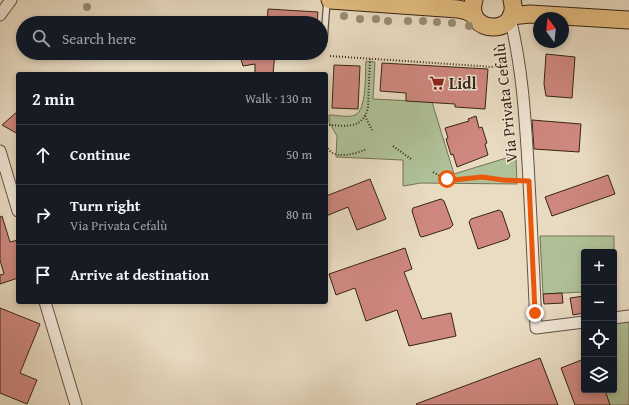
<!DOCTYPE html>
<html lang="en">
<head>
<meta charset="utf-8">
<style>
	body { margin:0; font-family:"Gentium Book Plus",serif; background:#242831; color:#f1f3f6 }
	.controls { position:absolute; right:12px; bottom:12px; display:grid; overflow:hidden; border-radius:4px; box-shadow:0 2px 6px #0003 }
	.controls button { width:36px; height:36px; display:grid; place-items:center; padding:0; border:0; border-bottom:1px solid #363941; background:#171b24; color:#f1f3f6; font:20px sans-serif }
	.compass { position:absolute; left:533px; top:12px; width:36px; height:36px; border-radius:50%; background:#171b24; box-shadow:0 2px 6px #0003; rotate:345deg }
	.stop { position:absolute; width:12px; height:12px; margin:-9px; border:3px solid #ea580c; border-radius:50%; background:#fff }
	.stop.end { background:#ea580c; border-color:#fff; box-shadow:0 1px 4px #0008 }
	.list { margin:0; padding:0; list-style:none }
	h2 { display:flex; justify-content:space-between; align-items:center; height:52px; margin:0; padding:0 16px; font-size:17px }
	h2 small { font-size:13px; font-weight:400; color:#9ea1a6 }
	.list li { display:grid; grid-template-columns:26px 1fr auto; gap:12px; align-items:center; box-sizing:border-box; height:60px; padding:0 16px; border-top:1px solid #363941 }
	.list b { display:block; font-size:15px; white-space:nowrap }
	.list p { margin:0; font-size:13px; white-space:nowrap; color:#9ea1a6 }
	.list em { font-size:13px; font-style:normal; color:#9ea1a6 }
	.icon { flex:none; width:22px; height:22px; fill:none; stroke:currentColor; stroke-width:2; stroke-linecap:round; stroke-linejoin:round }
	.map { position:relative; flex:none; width:629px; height:405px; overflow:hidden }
	.search { position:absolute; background:#171b24; box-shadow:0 2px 6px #0003; left:16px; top:16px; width:312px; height:44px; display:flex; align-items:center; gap:10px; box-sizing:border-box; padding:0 14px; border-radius:22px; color:#9ea1a6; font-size:15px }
	.panel { position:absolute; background:#171b24; box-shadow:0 2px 6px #0003; left:16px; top:72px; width:312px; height:232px; border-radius:4px }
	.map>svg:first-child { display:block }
	.green { fill:#b0c299; stroke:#747356 }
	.building { fill:#cf887f; stroke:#372413 }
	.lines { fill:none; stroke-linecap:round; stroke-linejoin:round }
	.service-casing { stroke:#64523f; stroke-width:8 }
	.minor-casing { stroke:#64523f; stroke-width:13 }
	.primary-casing { stroke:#372413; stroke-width:19 }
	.path { stroke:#372413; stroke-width:2; stroke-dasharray:1 2; stroke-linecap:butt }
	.service { stroke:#f1e8d8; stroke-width:5.5 }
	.minor { stroke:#f1e8d8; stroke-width:11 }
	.primary { stroke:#e4be82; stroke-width:17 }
	.tree { fill:#988d74 }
	.route { stroke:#ea580c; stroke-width:5 }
	.labels { text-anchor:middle; stroke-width:3; stroke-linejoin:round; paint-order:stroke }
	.poi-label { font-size:16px; font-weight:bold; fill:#372413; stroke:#f1e8d8; text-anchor:start }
	.street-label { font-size:16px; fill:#372413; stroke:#f1e8d8 }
</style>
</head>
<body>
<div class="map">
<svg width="629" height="405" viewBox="0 0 629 405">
	<rect width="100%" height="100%" fill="#e9dcc3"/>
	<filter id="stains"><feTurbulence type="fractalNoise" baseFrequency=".005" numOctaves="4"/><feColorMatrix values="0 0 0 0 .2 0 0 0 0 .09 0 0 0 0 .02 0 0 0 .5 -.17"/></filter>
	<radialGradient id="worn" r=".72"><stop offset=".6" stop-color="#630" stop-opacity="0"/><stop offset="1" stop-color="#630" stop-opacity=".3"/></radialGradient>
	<path class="green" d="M366 61 375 62 373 99 432 102 454 174 516 155 517 184 421 183 403 186V160L336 157 337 136 329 122V115C337 115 348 118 355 115 367 110 365 73 366 61Z
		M540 236H614V252H584V292L543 294Z
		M629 321V405H610L605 390H614V323Z"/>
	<path class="building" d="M268 9 318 12 317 23H267Z
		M239 53H275L273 74H255V64L243 66Z
		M546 54 575 57 572 98 546 96 544 84Z
		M382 63 488 69 485 109 455 107V104L406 101V93L380 91Z
		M334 65 360 66 358 109 332 108Z
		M18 111V134L2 125Z
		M476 116 479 128 482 127 487 143 485 144 488 155 457 167 453 154 451 155 446 139 448 138 445 128 469 121 468 119Z
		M532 120 581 124 579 152 534 149Z
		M608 175 615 194 552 216 545 197Z
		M370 179 386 219 357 230 348 207 326 216V196Z
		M441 199 444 201 453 225 450 228 422 237 420 236 412 211 413 208Z
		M499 210 502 212 510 236 508 239 478 249 469 222 471 219Z
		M2 216 10 242 18 240V278L0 284V275L4 274 0 260V217Z
		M405 248 412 269 404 272 422 319 451 313 456 336 409 346 397 310 366 321 355 288 336 295 329 274Z
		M562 293 563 303 544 304 543 294Z
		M584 296V313L573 315 570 298Z
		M0 308 40 324 20 373 37 380 27 404 0 393Z
		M540 358 558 405H417L416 404Z
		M584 359V390H605L610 405H575L561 368Z"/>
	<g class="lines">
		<g class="service-casing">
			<path id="service" d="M324 40 327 0"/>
		</g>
		<g class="minor-casing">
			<path id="minor" d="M0 15 11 0
				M510 18C522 66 525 115 528 163 531 218 534 273 536 328L584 322
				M0 151 18 211
				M45 302 76 405
				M614 318 629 316"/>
		</g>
		<g class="primary-casing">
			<path id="primary" d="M330 0 458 9 467 11 474 15
				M474 0C463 35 522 37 512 0
				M511 16 530 14 629 20"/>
		</g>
		<path class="path" d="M330 56 509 68
			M365 116 372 130
			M326 125C344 125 362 131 368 108L370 59
			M326 146C334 161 354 154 367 149
			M393 146 411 159
			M433 172C456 186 459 176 482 177 495 177 507 180 520 181"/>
		<use href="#service" class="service"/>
		<use href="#minor" class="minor"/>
		<use href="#primary" class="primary"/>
	</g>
	<g class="tree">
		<circle cx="87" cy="7" r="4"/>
		<circle cx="344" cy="16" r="4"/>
		<circle cx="360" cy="19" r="4"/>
		<circle cx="376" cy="19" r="4"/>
		<circle cx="388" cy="21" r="4"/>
		<circle cx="408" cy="21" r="4"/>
		<circle cx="423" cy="21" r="4"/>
		<circle cx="437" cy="22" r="4"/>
		<circle cx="452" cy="23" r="4"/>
		<circle cx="469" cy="26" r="4"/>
	</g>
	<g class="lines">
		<path class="route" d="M447 179 453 180 482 177 503 180 529 181 535 313"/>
	</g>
	<defs>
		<g id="supermarket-bare" transform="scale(1.2)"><path d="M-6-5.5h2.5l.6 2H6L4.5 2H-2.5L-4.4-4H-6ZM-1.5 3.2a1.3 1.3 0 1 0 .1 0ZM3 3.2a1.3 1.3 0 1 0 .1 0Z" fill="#8f2418" stroke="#f1e8d8" stroke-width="2.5" paint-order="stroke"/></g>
	</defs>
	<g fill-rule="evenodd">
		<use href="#supermarket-bare" x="437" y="83"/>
	</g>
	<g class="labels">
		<g class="poi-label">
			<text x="449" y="89">Lidl</text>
		</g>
		<g class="street-label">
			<text transform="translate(505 103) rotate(-96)" y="6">Via Privata Cefalù</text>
		</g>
	</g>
	<rect width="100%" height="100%" filter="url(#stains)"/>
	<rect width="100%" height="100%" fill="url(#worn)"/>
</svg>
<div class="controls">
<button>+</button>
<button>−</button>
<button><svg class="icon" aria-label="locate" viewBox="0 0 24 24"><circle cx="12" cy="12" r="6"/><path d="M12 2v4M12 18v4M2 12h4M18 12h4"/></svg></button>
<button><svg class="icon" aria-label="layers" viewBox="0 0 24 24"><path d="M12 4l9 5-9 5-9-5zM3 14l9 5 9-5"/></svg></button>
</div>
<svg class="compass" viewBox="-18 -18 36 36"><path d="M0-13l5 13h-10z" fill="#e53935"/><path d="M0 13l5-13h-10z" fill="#9ea1a6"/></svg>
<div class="stop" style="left:447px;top:179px"></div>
<div class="stop end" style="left:535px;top:313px"></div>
<div class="search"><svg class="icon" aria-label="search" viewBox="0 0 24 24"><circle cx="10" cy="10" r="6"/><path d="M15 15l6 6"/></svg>Search here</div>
<section class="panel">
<h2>2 min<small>Walk · 130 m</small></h2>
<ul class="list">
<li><svg class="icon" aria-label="ahead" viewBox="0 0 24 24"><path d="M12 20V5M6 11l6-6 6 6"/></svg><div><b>Continue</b></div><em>50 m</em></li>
<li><svg class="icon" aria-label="right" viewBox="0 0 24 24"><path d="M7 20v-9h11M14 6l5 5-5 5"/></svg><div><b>Turn right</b><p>Via Privata Cefalù</p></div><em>80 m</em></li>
<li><svg class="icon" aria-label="arrive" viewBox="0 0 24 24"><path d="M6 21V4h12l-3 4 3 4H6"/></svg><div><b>Arrive at destination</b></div></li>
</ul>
</section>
</div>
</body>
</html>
